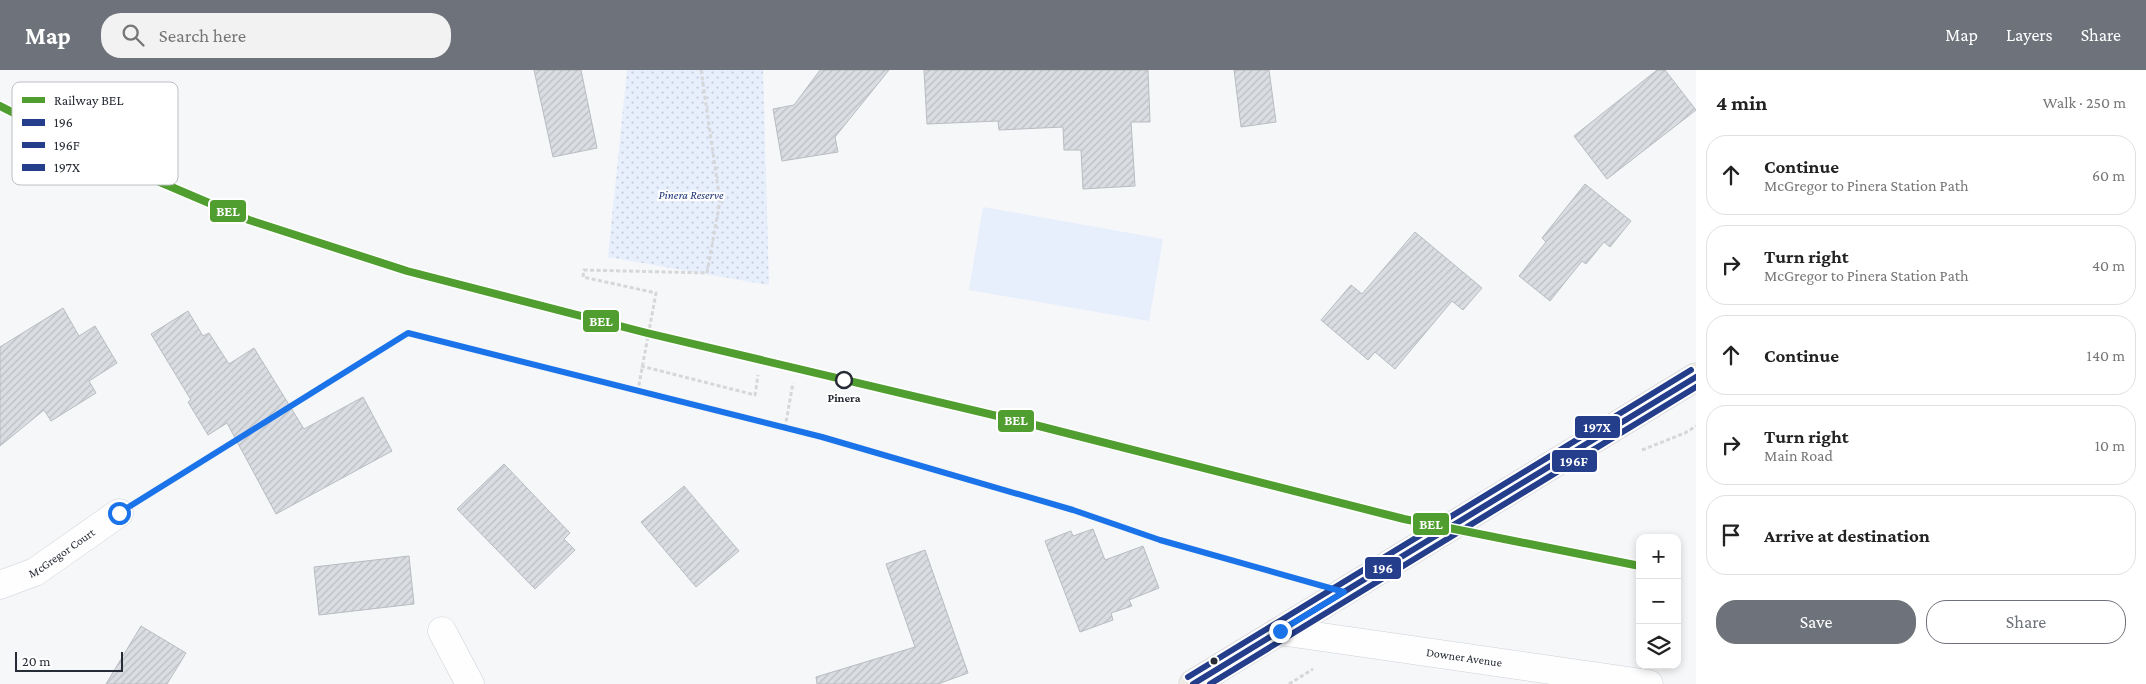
<!DOCTYPE html>
<html lang="en">
<head>
<meta charset="utf-8">
<style>
	body { margin:0; font-family:"Crimson Pro",serif; background:#f2f2f2; color:#222 }
	.controls { position:absolute; right:15px; bottom:15px; display:grid; overflow:hidden; border-radius:10px; box-shadow:0 2px 8px #0003 }
	.controls button { width:45px; height:45px; display:grid; place-items:center; padding:0; border:0; border-bottom:1px solid #e0e0e0; background:#fff; color:#222; font:25px sans-serif }
	.scale { position:absolute; left:15px; bottom:12px; width:108px; box-sizing:border-box; padding-left:5px; border:2px solid #262b35; border-top:0; font-size:14px; line-height:18px; white-space:nowrap; color:#262b35; -webkit-text-stroke:4px #fff; paint-order:stroke }
	.stop { position:absolute; width:15px; height:15px; margin:-11px; border:4px solid #1a73e8; border-radius:50%; background:#fff }
	.stop.end { background:#1a73e8; border-color:#fff; box-shadow:0 1px 5px #0008 }
	.list { margin:0; padding:0; list-style:none }
	h2 { display:flex; justify-content:space-between; align-items:center; height:65px; margin:0; padding:0 20px; font-size:21px }
	h2 small { font-size:16px; font-weight:400; color:#767676 }
	.list li { display:grid; grid-template-columns:32px 1fr auto; gap:15px; align-items:center; box-sizing:border-box; height:80px; margin:0 10px 10px; padding:0 10px; border:1px solid #e0e0e0; border-radius:20px }
	.list b { display:block; font-size:19px; white-space:nowrap }
	.list p { margin:0; font-size:16px; white-space:nowrap; color:#767676 }
	.list em { font-size:16px; font-style:normal; color:#767676 }
	.actions { display:flex; gap:10px; padding:15px 20px }
	.actions a { flex:1; padding:11px 0; border:1px solid #6e727a; border-radius:20px; text-align:center; font-size:18px; color:#6e727a }
	.actions .main { background:#6e727a; color:#fff }
	.icon { flex:none; width:28px; height:28px; fill:none; stroke:currentColor; stroke-width:2; stroke-linecap:round; stroke-linejoin:round }
	.map { position:relative; flex:none; width:1696px; height:614px; overflow:hidden }
	header { display:flex; align-items:center; gap:30px; box-sizing:border-box; height:70px; padding:0 25px; background:#6e727a; color:#fff }
	header strong { font-size:24px }
	nav { display:flex; gap:28px; margin-inline-start:auto; font-size:18px }
	.search { width:350px; height:45px; background:#f2f2f2; display:flex; align-items:center; gap:12px; box-sizing:border-box; padding:0 18px; border-radius:20px; color:#767676; font-size:19px }
	main { display:flex }
	aside { flex:1; background:#fff }
	.map>svg:first-child { display:block }
	.park { fill:url(#park-dots) }
	.garden { fill:#e7eefc }
	.building { fill:url(#building-hatch); stroke:#b9bcc1 }
	.lines { fill:none; stroke-linecap:round; stroke-linejoin:round }
	.minor-casing { stroke:#cdd1d7; stroke-width:29 }
	.major-casing { stroke:#d0d1d4; stroke-width:29 }
	.path { stroke:#d6d7d9; stroke-width:3; stroke-dasharray:4 2.5; stroke-linecap:butt }
	.minor { stroke:#fefefe; stroke-width:28 }
	.major { stroke:#eeeae6; stroke-width:28 }
	.bus-1-casing { stroke:#fff; stroke-width:10 }
	.bus-2-casing { stroke:#fff; stroke-width:10 }
	.bus-3-casing { stroke:#fff; stroke-width:10 }
	.bus-1 { stroke:#243e8c; stroke-width:6 }
	.bus-2 { stroke:#243e8c; stroke-width:6 }
	.bus-3 { stroke:#243e8c; stroke-width:6 }
	.rail-1-casing { stroke:#fff; stroke-width:11 }
	.rail-1 { stroke:#509e2f; stroke-width:8 }
	.route { stroke:#1a73e8; stroke-width:6 }
	.stop-dot { fill:#fff; stroke:#262b35; stroke-width:2.5 }
	.bus-dot { fill:#262b35; stroke:#fff; stroke-width:2 }
	.labels { text-anchor:middle; stroke-width:4; stroke-linejoin:round; paint-order:stroke }
	.park-label { font-size:12px; font-style:italic; fill:#1c3273; stroke:#fff }
	.stop-label { font-size:12px; font-weight:bold; fill:#262b35; stroke:#fff }
	.street-label { font-size:12px; fill:#262b35; stroke:#fff }
	.key { fill:#fff; stroke:#bebfc2; stroke-width:1 }
	.key-label { font-size:14px; fill:#262b35 }
	.line-badge { stroke:#fff; stroke-width:2 }
	.badge-label { font-size:14px; text-anchor:middle; font-weight:bold; fill:#fff }
</style>
</head>
<body>
<header>
<strong>Map</strong>
<div class="search"><svg class="icon" aria-label="search" viewBox="0 0 24 24"><circle cx="10" cy="10" r="6"/><path d="M15 15l6 6"/></svg>Search here</div>
<nav><a>Map</a><a>Layers</a><a>Share</a></nav>
</header>
<main>
<div class="map">
<svg width="1696" height="614" viewBox="0 0 1696 614">
	<defs>
		<pattern id="park-dots" width="8" height="8" patternUnits="userSpaceOnUse" patternTransform="scale(1.25)"><rect width="8" height="8" fill="#e7eefc"/><path d="M2 2h.1M6 6h.1" fill="none" stroke="#c6ccd9" stroke-width="1.8" stroke-linecap="round"/></pattern>
		<pattern id="building-hatch" width="6" height="6" patternUnits="userSpaceOnUse" patternTransform="scale(1.25)"><rect width="6" height="6" fill="#dadde2"/><path d="M-1 1l2-2M0 6l6-6M5 7l2-2" fill="none" stroke="#bbbec2"/></pattern>
	</defs>
	<rect width="100%" height="100%" fill="#f5f7f9"/>
	<path class="park" d="M627 0H763L769 215 608 187Z"/>
	<path class="garden" d="M983 137 1163 169 1149 251 969 220Z"/>
	<path class="building" d="M534 0H581L597 78 553 87Z
		M820 0H889L835 67 838 82 782 91 773 39 794 35Z
		M924 0H1148L1150 52H1131L1135 116 1083 119 1081 80H1064L1063 57 999 60 998 51 927 54Z
		M1234 0H1269L1276 52 1241 57Z
		M1657 0H1665L1696 40 1607 109 1574 66Z
		M1585 114 1631 151 1610 177 1604 172 1586 194 1582 191 1550 231 1519 206 1546 172 1542 168Z
		M1415 162 1482 218 1463 240 1452 231 1395 299 1375 282 1368 290 1321 250 1351 215 1362 224Z
		M63 238 79 266 95 256 117 293 89 311 96 323 51 351 44 340 0 376V277Z
		M188 241 203 266 209 263 229 294 254 278 304 359 363 327 392 381 276 444 227 353 208 365 188 332 191 330 151 264Z
		M504 394 570 463 564 469 575 480 535 519 457 439Z
		M684 416 739 481 696 517 641 452Z
		M1093 459 1105 490 1143 476 1159 518 1129 530 1132 536 1111 543 1113 550 1080 562 1045 471 1071 461 1073 466Z
		M925 480 968 603 938 614H817L816 607 915 577 886 494Z
		M409 486 414 534 319 545 314 497Z
		M141 556 186 583 167 614H106Z"/>
	<g class="lines">
		<g class="minor-casing">
			<g id="minor">
				<path id="s1" d="M0 515 35 502 119 443"/>
				<path d="M442 561 470 614"/>
				<path id="s2" d="M1280 561 1649 614"/>
			</g>
		</g>
		<g class="major-casing">
			<path id="major" d="M1193 614 1696 307"/>
		</g>
		<path class="path" d="M701 0 720 131 707 203 584 200 583 207 656 223 638 320 822 367 1073 440 1160 470 1301 510
			M641 296 755 325 758 305
			M785 358 793 313
			M1642 380 1685 363 1696 356
			M145 427 408 263 638 320
			M1289 614 1313 599"/>
		<use href="#minor" class="minor"/>
		<use href="#major" class="major"/>
		<g class="bus-1-casing">
			<path id="bus-1" d="M1193 614 1696 307"/>
		</g>
		<g class="bus-2-casing">
			<path id="bus-2" d="M1210 614 1696 317"/>
		</g>
		<g class="bus-3-casing">
			<path id="bus-3" d="M1188 607 1691 300"/>
		</g>
		<use href="#bus-1" class="bus-1"/>
		<use href="#bus-2" class="bus-2"/>
		<use href="#bus-3" class="bus-3"/>
		<g class="rail-1-casing">
			<path id="rail-1" d="M0 36 101 87 249 150 407 201 647 263 1031 354 1404 449 1640 496"/>
		</g>
		<use href="#rail-1" class="rail-1"/>
	</g>
	<g class="lines">
		<path class="route" d="M119 443 408 263 822 367 1073 440 1160 470 1344 522 1280 561"/>
	</g>
	<circle class="stop-dot" cx="844" cy="310" r="8"/>
	<circle class="bus-dot" cx="1214" cy="591" r="4.5"/>
	<g class="labels">
		<g class="park-label">
			<text x="691" y="129">Pinera Reserve</text>
		</g>
		<g class="stop-label">
			<text x="844" y="332">Pinera</text>
		</g>
		<g class="street-label">
			<text dy="4" stroke="none"><textPath href="#s1" startOffset="70">McGregor Court</textPath></text>
			<text dy="4" stroke="none"><textPath href="#s2" startOffset="186">Downer Avenue</textPath></text>
		</g>
	</g>
	<rect x="12" y="12" width="166" height="103" rx="8" class="key"/>
	<rect x="22" y="27" width="23" height="6" fill="#509e2f"/>
	<rect x="22" y="49" width="23" height="7" fill="#243e8c"/>
	<rect x="22" y="72" width="23" height="6" fill="#243e8c"/>
	<rect x="22" y="94" width="23" height="7" fill="#243e8c"/>
	<g class="key-label">
		<text x="54" y="35">Railway BEL</text>
		<text x="54" y="57">196</text>
		<text x="54" y="80">196F</text>
		<text x="54" y="102">197X</text>
	</g>
	<g class="line-badge">
		<rect x="209" y="129" width="38" height="24" rx="5" fill="#509e2f"/>
		<rect x="582" y="239" width="38" height="24" rx="5" fill="#509e2f"/>
		<rect x="997" y="339" width="38" height="24" rx="5" fill="#509e2f"/>
		<rect x="1574" y="345" width="47" height="24" rx="5" fill="#243e8c"/>
		<rect x="1551" y="379" width="47" height="24" rx="5" fill="#243e8c"/>
		<rect x="1412" y="442" width="38" height="24" rx="5" fill="#509e2f"/>
		<rect x="1364" y="486" width="38" height="24" rx="5" fill="#243e8c"/>
	</g>
	<g class="badge-label">
		<text x="228" y="146">BEL</text>
		<text x="601" y="256">BEL</text>
		<text x="1016" y="355">BEL</text>
		<text x="1597" y="362">197X</text>
		<text x="1574" y="396">196F</text>
		<text x="1431" y="459">BEL</text>
		<text x="1383" y="503">196</text>
	</g>
</svg>
<div class="controls">
<button>+</button>
<button>−</button>
<button><svg class="icon" aria-label="layers" viewBox="0 0 24 24"><path d="M12 4l9 5-9 5-9-5zM3 14l9 5 9-5"/></svg></button>
</div>
<div class="scale">20 m</div>
<div class="stop" style="left:119px;top:443px"></div>
<div class="stop end" style="left:1280px;top:561px"></div>
</div>
<aside>
<h2>4 min<small>Walk · 250 m</small></h2>
<ul class="list">
<li><svg class="icon" aria-label="ahead" viewBox="0 0 24 24"><path d="M12 20V5M6 11l6-6 6 6"/></svg><div><b>Continue</b><p>McGregor to Pinera Station Path</p></div><em>60 m</em></li>
<li><svg class="icon" aria-label="right" viewBox="0 0 24 24"><path d="M7 20v-9h11M14 6l5 5-5 5"/></svg><div><b>Turn right</b><p>McGregor to Pinera Station Path</p></div><em>40 m</em></li>
<li><svg class="icon" aria-label="ahead" viewBox="0 0 24 24"><path d="M12 20V5M6 11l6-6 6 6"/></svg><div><b>Continue</b></div><em>140 m</em></li>
<li><svg class="icon" aria-label="right" viewBox="0 0 24 24"><path d="M7 20v-9h11M14 6l5 5-5 5"/></svg><div><b>Turn right</b><p>Main Road</p></div><em>10 m</em></li>
<li><svg class="icon" aria-label="arrive" viewBox="0 0 24 24"><path d="M6 21V4h12l-3 4 3 4H6"/></svg><div><b>Arrive at destination</b></div></li>
</ul>
<div class="actions"><a class="main">Save</a><a>Share</a></div>
</aside>
</main>
</body>
</html>
